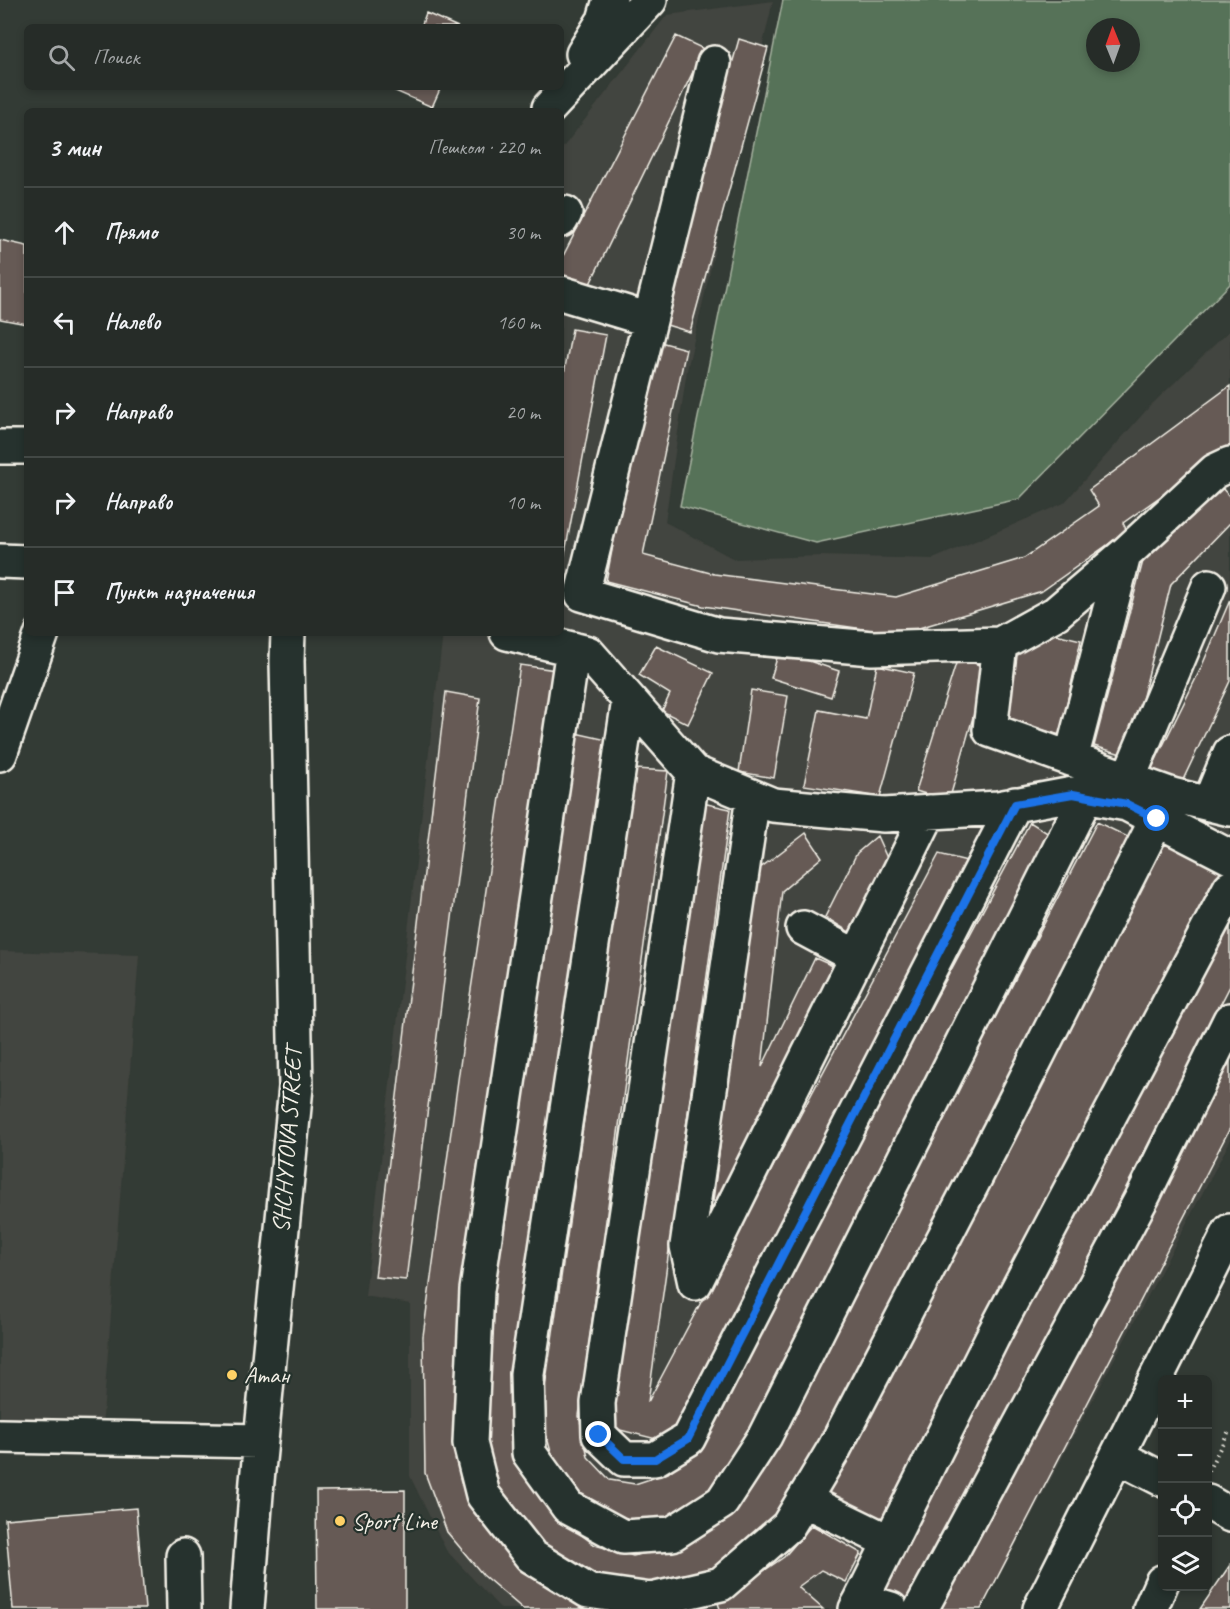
<!DOCTYPE html>
<html lang="ru">
<head>
<meta charset="utf-8">
<style>
	body { margin:0; font-family:Caveat,sans-serif; background:#323834; color:#f1f3f6 }
	.controls { position:absolute; right:18px; bottom:18px; display:grid; overflow:hidden; border-radius:9px; box-shadow:0 3px 9px #0003 }
	.controls button { width:54px; height:54px; display:grid; place-items:center; padding:0; border:0; border-bottom:2px solid #424845; background:#262c28; color:#f1f3f6; font:30px sans-serif }
	.compass { position:absolute; left:1086px; top:18px; width:54px; height:54px; border-radius:50%; background:#262c28; box-shadow:0 3px 9px #0003; rotate:359deg }
	.stop { position:absolute; width:18px; height:18px; margin:-14px; border:4px solid #1a73e8; border-radius:50%; background:#fff }
	.stop.end { background:#1a73e8; border-color:#fff; box-shadow:0 2px 6px #0008 }
	.list { margin:0; padding:0; list-style:none }
	h2 { display:flex; justify-content:space-between; align-items:center; height:78px; margin:0; padding:0 24px; font-size:26px }
	h2 small { font-size:20px; font-weight:400; color:#a4a7a8 }
	.list li { display:grid; grid-template-columns:39px 1fr auto; gap:18px; align-items:center; box-sizing:border-box; height:90px; padding:0 24px; border-top:2px solid #424845 }
	.list b { display:block; font-size:22px; white-space:nowrap }
	.list em { font-size:20px; font-style:normal; color:#a4a7a8 }
	.icon { flex:none; width:33px; height:33px; fill:none; stroke:currentColor; stroke-width:2; stroke-linecap:round; stroke-linejoin:round }
	.map { position:relative; flex:none; width:1230px; height:1609px; overflow:hidden }
	.search { position:absolute; background:#262c28; box-shadow:0 3px 9px #0003; left:24px; top:24px; width:540px; height:66px; display:flex; align-items:center; gap:15px; box-sizing:border-box; padding:0 21px; border-radius:9px; color:#a4a7a8; font-size:22px }
	.panel { position:absolute; background:#262c28; box-shadow:0 3px 9px #0003; left:24px; top:108px; width:540px; height:528px; border-radius:9px }
	.map>svg:first-child { display:block }
	.built { fill:#42443f }
	.green { fill:#577258; stroke:#a6b2a0; stroke-width:1.5; fill-rule:evenodd }
	.building { fill:#665a55; stroke:#f4f1e8; stroke-width:1.5 }
	.lines { fill:none; stroke-linecap:round; stroke-linejoin:round }
	.minor-casing { stroke:#f4f1e8; stroke-width:38 }
	.path { stroke:#f4f1e8; stroke-width:4; stroke-dasharray:1.5 4.5; stroke-linecap:butt }
	.minor { stroke:#26332d; stroke-width:33 }
	.route { stroke:#1a73e8; stroke-width:8 }
	.poi-dot { fill:#ffd166; stroke:#26332d; stroke-width:2 }
	.labels { text-anchor:middle; stroke-width:4.5; stroke-linejoin:round; paint-order:stroke }
	.street-label { font-size:24px; fill:#f4f1e8; stroke:#26332d }
	.poi-label { font-size:24px; fill:#f4f1e8; stroke:#26332d; text-anchor:start }
</style>
</head>
<body>
<div class="map">
<svg width="1230" height="1609" viewBox="0 0 1230 1609">
	<rect width="100%" height="100%" fill="#333b35"/>
	<filter id="ink" filterUnits="userSpaceOnUse"><feTurbulence type="fractalNoise" baseFrequency=".0167" numOctaves="2"/><feDisplacementMap in="SourceGraphic" scale="12" xChannelSelector="R" yChannelSelector="G"/><feConvolveMatrix kernelMatrix="1 2 1 2 8 2 1 2 1" color-interpolation-filters="sRGB"/></filter>
	<g filter="url(#ink)">
		<path class="built" d="M773 1 687 370 665 522 734 559 820 556 933 559 1064 503 1150 406 1230 330V1141L982 1609H501L446 1550 410 1476V1304L365 1296 443 633H561V150L667 15Z
			M0 951 139 955 102 1429 0 1424Z"/>
		<path class="green" d="M783 0H1230V284L1019 499 816 543 680 506ZM1095 27H1131V63H1095Z"/>
		<path class="building" d="M426 13 458 27H421Z
			M676 36 704 49 587 290 561 276V260Z
			M739 39 768 48 690 332 660 323Z
			M395 87H441L432 107 393 90Z
			M0 240 27 246V324L0 319Z
			M572 329 606 335 561 574V390Z
			M653 340 686 349 643 555 714 574 896 597 1024 558 1099 506 1089 490 1230 386V447L1123 523 1127 531 1042 591 899 634 703 606 606 581Z
			M1221 487 1230 497V523L1171 584 1128 756 1094 746 1143 561Z
			M1230 600V681L1181 784 1151 770 1201 668Z
			M1051 633 1081 640 1060 735 1002 718 1017 646Z
			M656 646 713 673 688 724 662 711 670 694 639 675Z
			M779 651 839 671 831 697 771 678Z
			M958 657 987 668 949 801 916 791Z
			M520 665 556 670 482 1161 488 1526 611 1609H523L483 1575 447 1532 425 1473 423 1336 465 1029Z
			M877 665 914 673 880 797 804 785 819 710 866 719Z
			M751 690 788 696 774 778 739 772Z
			M446 692 480 698 406 1280 375 1277Z
			M571 732 607 740 511 1418 528 1476 560 1519 595 1545 633 1556 674 1547 752 1485 1097 822 1136 841 789 1501 734 1557 698 1577 645 1590 591 1583 543 1555 510 1516 486 1466 476 1398Z
			M635 769 668 771 579 1416 588 1457 610 1480 635 1484 668 1473 695 1450 1030 822 1060 841 743 1452 705 1500 668 1518 624 1520 584 1502 555 1467 541 1415Z
			M698 802 730 809 648 1402 939 854 971 862 672 1443 608 1427Z
			M806 833 822 857 782 891 762 1067 815 958 844 971 734 1202 713 1201 755 872Z
			M877 836 892 869 859 938 825 917 857 853Z
			M1169 836 1226 864 883 1523 826 1496Z
			M1230 911V986L912 1602 881 1586Z
			M1230 1051V1128L981 1609H940Z
			M405 1490V1609H317L316 1491Z
			M136 1508 145 1609H13L5 1519Z
			M812 1525 861 1553 846 1582 821 1570 798 1587 823 1609H720L716 1597 752 1579 784 1557Z
			M1230 1565V1609H1200Z"/>
		<g class="lines">
			<g class="minor-casing">
				<path id="minor" d="M583 54 604 20 610 0
					M714 63 582 594 719 635 872 648 1000 644 990 730 1172 795 1230 809
					M549 108 650 0
					M561 220 565 213
					M561 293 650 320
					M0 447H27
					M0 561 27 562
					M507 633 588 653 693 772 773 805 884 815 998 808 1073 794 1127 804 1230 857
					M1000 644 1056 613 1124 555 1215 471 1230 464
					M573 649 477 1290 470 1443 483 1495 531 1556 588 1591 651 1600 721 1584 788 1526 834 1449 999 1132 1157 819
					M629 700 527 1374 529 1453 568 1507 623 1537 672 1534 722 1502 765 1436 1086 796
					M0 754 42 633
					M1071 759 1124 555
					M693 772 598 1403 599 1435 624 1459H655L688 1439 1015 804
					M1128 779 1209 586
					M753 797 687 1246 695 1283 929 812
					M1209 804 1230 753
					M803 928 857 957
					M0 1436 261 1441
					M1117 1456 1162 1479
					M804 1500 890 1542
					M1208 1502 1230 1515
					M183 1556 184 1609
					M861 1600 992 1338 1230 888
					M247 1609 257 1481 296 1087 287 661 288 633
					M856 1609 861 1600 891 1609
					M921 1609 1144 1194 1230 1020
					M1040 1609 1230 1231
					M1150 1609 1162 1582"/>
			</g>
			<path class="path" d="M1208 1471 1230 1429"/>
			<use href="#minor" class="minor"/>
		</g>
	</g>
	<g class="lines" filter="url(#ink)">
		<path class="route" d="M599 1435 624 1459H655L688 1439 1015 804 1073 794 1127 804 1157 819"/>
	</g>
	<g class="poi-dot">
		<circle cx="232" cy="1375" r="6"/>
		<circle cx="340" cy="1521" r="6"/>
	</g>
	<g class="labels">
		<g class="street-label">
			<text transform="translate(287 1140) rotate(-86)" y="8">SHCHYTOVA STREET</text>
		</g>
		<g class="poi-label">
			<text x="244" y="1383">Атан</text>
			<text x="352" y="1529">Sport Line</text>
		</g>
	</g>
</svg>
<div class="controls">
<button>+</button>
<button>−</button>
<button><svg class="icon" aria-label="locate" viewBox="0 0 24 24"><circle cx="12" cy="12" r="6"/><path d="M12 2v4M12 18v4M2 12h4M18 12h4"/></svg></button>
<button><svg class="icon" aria-label="layers" viewBox="0 0 24 24"><path d="M12 4l9 5-9 5-9-5zM3 14l9 5 9-5"/></svg></button>
</div>
<svg class="compass" viewBox="-18 -18 36 36"><path d="M0-13l5 13h-10z" fill="#e53935"/><path d="M0 13l5-13h-10z" fill="#a4a7a8"/></svg>
<div class="stop" style="left:1157px;top:819px"></div>
<div class="stop end" style="left:599px;top:1435px"></div>
<div class="search"><svg class="icon" aria-label="search" viewBox="0 0 24 24"><circle cx="10" cy="10" r="6"/><path d="M15 15l6 6"/></svg>Поиск</div>
<section class="panel">
<h2>3 мин<small>Пешком · 220 m</small></h2>
<ul class="list">
<li><svg class="icon" aria-label="ahead" viewBox="0 0 24 24"><path d="M12 20V5M6 11l6-6 6 6"/></svg><div><b>Прямо</b></div><em>30 m</em></li>
<li><svg class="icon" aria-label="left" viewBox="0 0 24 24"><path d="M17 20v-9H6M10 6l-5 5 5 5"/></svg><div><b>Налево</b></div><em>160 m</em></li>
<li><svg class="icon" aria-label="right" viewBox="0 0 24 24"><path d="M7 20v-9h11M14 6l5 5-5 5"/></svg><div><b>Направо</b></div><em>20 m</em></li>
<li><svg class="icon" aria-label="right" viewBox="0 0 24 24"><path d="M7 20v-9h11M14 6l5 5-5 5"/></svg><div><b>Направо</b></div><em>10 m</em></li>
<li><svg class="icon" aria-label="arrive" viewBox="0 0 24 24"><path d="M6 21V4h12l-3 4 3 4H6"/></svg><div><b>Пункт назначения</b></div></li>
</ul>
</section>
</div>
</body>
</html>
